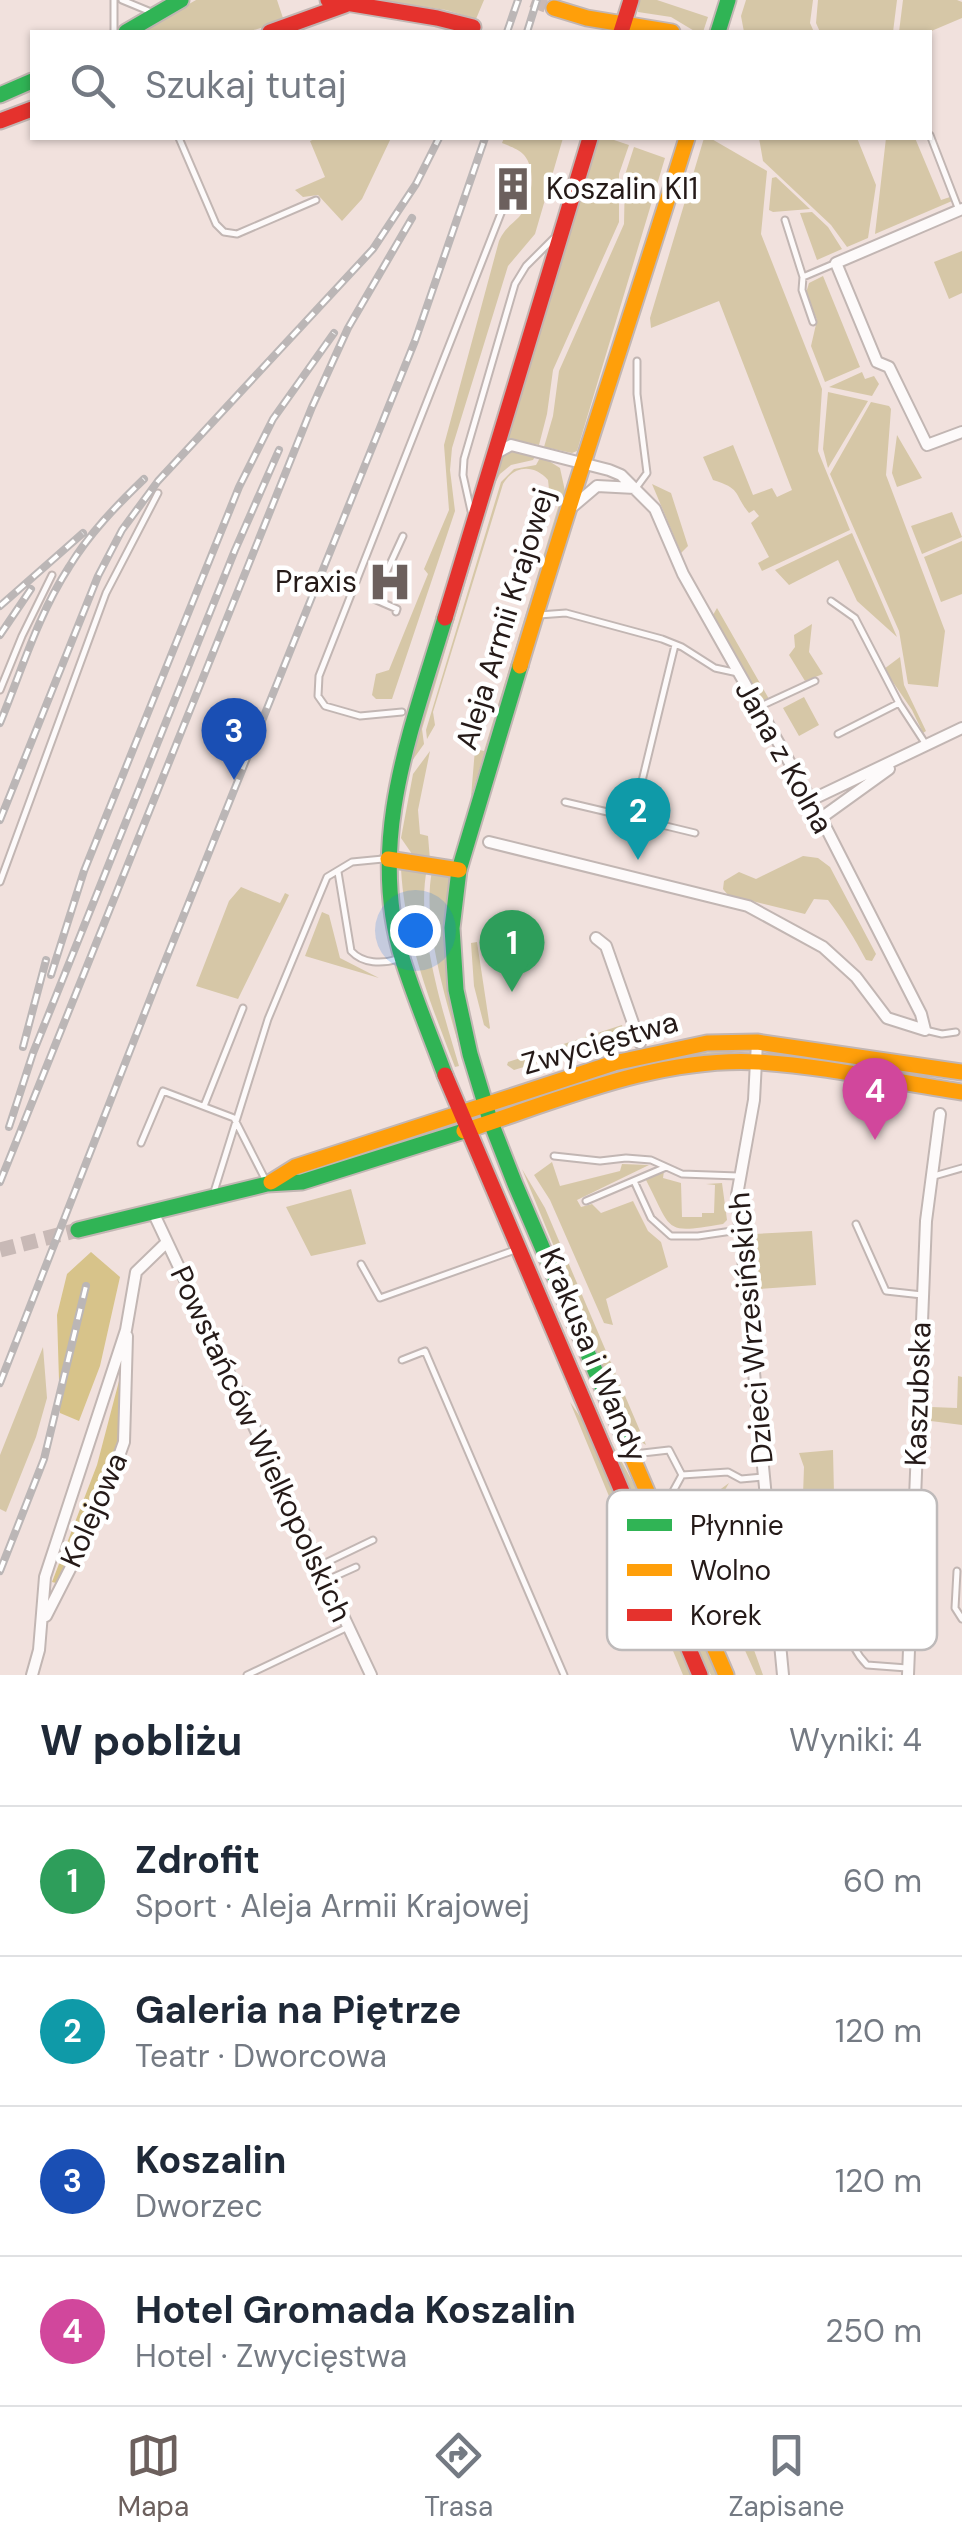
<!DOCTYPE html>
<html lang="pl">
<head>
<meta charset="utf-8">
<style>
	body { margin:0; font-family:"DM Sans",sans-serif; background:#f2f2f3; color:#1f2937 }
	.you { position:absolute; left:415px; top:930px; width:35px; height:35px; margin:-25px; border:8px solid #fff; border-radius:50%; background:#1a73e8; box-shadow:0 0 0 15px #1a73e833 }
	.badge { display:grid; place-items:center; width:65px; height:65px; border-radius:50%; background:#6c605d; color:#fff; font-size:32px; font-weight:700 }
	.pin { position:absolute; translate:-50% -82px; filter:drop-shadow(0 2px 5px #0008) }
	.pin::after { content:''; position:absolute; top:52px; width:35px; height:30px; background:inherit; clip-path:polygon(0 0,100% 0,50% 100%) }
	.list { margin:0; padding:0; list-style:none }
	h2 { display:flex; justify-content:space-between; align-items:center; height:130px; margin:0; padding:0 40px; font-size:42px }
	h2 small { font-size:32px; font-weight:400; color:#747a83 }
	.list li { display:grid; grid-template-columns:65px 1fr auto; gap:30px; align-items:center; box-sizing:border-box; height:150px; padding:0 40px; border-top:2px solid #e0e1e3 }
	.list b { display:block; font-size:38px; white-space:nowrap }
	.list p { margin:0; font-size:32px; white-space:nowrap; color:#747a83 }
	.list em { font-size:32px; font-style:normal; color:#747a83 }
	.icon { flex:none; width:55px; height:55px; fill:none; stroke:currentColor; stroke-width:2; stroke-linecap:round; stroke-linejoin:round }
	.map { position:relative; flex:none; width:962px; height:1675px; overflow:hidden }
	.search { position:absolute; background:#fff; box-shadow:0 2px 8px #0004; left:30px; right:30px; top:30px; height:110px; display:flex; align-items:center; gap:25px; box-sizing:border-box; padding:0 35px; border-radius:0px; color:#747a83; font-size:38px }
	.sheet { height:730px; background:#fff }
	nav { display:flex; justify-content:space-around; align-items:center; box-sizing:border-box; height:140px; border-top:2px solid #e0e1e3; background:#fff; font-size:28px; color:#747a83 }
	nav a { display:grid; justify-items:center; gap:5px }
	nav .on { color:#6c605d }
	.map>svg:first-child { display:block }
	.green { fill:#d6c7a7 }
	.forest { fill:#d7c38a }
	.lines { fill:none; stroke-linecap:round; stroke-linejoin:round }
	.secondary-tunnel { stroke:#c8b9b6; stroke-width:15; stroke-dasharray:15 8; stroke-linecap:butt }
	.lane-casing { stroke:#c2b6b3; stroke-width:9 }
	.street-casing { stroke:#c2b6b3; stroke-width:14 }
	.fast-casing { stroke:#c2b6b3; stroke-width:19 }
	.slow-casing { stroke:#c2b6b3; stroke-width:19 }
	.jam-casing { stroke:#c2b6b3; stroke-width:19 }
	.lane { stroke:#fdfafa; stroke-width:5 }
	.street { stroke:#fdfafa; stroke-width:10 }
	.fast { stroke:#30b455; stroke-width:15 }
	.slow { stroke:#ff9f0a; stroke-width:15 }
	.jam { stroke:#e5322d; stroke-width:15 }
	.rail-casing { stroke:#bbb6b6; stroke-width:8 }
	.rail { stroke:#fff; stroke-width:4; stroke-dasharray:11; stroke-linecap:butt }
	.labels { text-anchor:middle; stroke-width:9; stroke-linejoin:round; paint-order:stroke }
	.poi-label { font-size:30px; fill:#251a18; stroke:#fff; text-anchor:start }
	.street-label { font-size:30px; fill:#251a18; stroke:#fff }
	.key { fill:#fff; stroke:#bebaba; stroke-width:2.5 }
	.key-label { font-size:28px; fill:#251a18 }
</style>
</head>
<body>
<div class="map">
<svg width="962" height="1675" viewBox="0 0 962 1675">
	<rect width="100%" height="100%" fill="#f1e1dd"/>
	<path class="green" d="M196 0H277L284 21 247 32H140Z
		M377 0H484L476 19 446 10Z
		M639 0H657L708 17 703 32H696L671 17 638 12Z
		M746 0H813L810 23 814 32H744L741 16Z
		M818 0H897L893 32H820L816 23Z
		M903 0H957L962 2V18L929 32H899Z
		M317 138H391L362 199 342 221 318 195 303 197 295 190 325 177 310 141Z
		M504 138H563L535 234 508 266 452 448 450 470 455 511 392 699H376L372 695 376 674 389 670 428 574 424 569 449 510 444 445 499 241C505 228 510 226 519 217 532 203 537 170 524 155 519 149 509 146 502 143Z
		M597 138H608L629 145 619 174V222L553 370 547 414 539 445 509 439 508 436Z
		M704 138H710L767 171 761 234 822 389 818 451 850 530 762 571 758 563 769 557 751 523 759 516 754 510 749 513C733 493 742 489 713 480L703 457 733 445 753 495 772 488 777 497 792 490 719 301 651 328 650 318Z
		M759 138H857L876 185 868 238 847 247 831 225 763 161Z
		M886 138H915L941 200 950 197 952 201 875 234Z
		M634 147 665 158 577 451 572 453 544 447 553 416 559 371 624 224 625 175Z
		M776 177 810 209 773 212 769 210 772 178Z
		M812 212 828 227 842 249 817 260 800 213Z
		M962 251V293L949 299 934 262Z
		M823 276 860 367 825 382 811 346 817 320 806 293 809 283Z
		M862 372 865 379 874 376 879 384 872 396 829 387Z
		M828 392 868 401 828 468 823 449Z
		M871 402 889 406 891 409 886 475 945 631 938 687 908 684 899 631 830 474Z
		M897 435 922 478 897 487 892 473Z
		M512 451 536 455 533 460 511 465 500 474 495 483 422 729 424 744 407 768 500 458Z
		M541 456 560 468 565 491 471 797 475 749 484 751 560 501 550 498 548 480C534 464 514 465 503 484L433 712 435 725 427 739 426 730 501 482 514 469 536 465Z
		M652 484 671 493 688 546 681 553Z
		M952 512 962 537 922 554 911 526Z
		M852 533 897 637 857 601 838 560 789 585 775 570Z
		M962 541V594L941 602 924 557Z
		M717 608 769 699 761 700 713 615Z
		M812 624 809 652 823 674 805 681 789 655 795 647 794 635Z
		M900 657 904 685 926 731 923 733 912 710 884 669Z
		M804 697 819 725 799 736 783 708Z
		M430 751 418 810 420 834 428 836 430 860 412 854 401 838 413 774Z
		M803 856 818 858 830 867 876 954 872 961 866 960C855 939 842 918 828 900L814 899 805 914 728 895 723 889 724 881 739 872 756 879Z
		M401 869H427C415 924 443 1012 459 1066L455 1067C430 1002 405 939 401 869Z
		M432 871 450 876C439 943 448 999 467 1063L464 1064C449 1009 421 926 432 871Z
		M241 887 280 903 285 893 289 895 238 999 196 986 229 901Z
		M322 912 329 915 340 958 379 978 305 956Z
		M477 942 490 1028 489 1029 484 1025 474 986 471 943Z
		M622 1025 625 1036 514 1070 507 1065 508 1062Z
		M728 1050 736 1054 647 1066 529 1104 528 1099C594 1078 659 1057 728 1050Z
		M552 1162 560 1186 620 1171 622 1164 649 1165 577 1200 581 1207 592 1204 601 1213 633 1201 648 1231 661 1242 668 1267 606 1299 613 1325 604 1323 550 1200 534 1175Z
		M522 1169 545 1208 646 1445 632 1436Z
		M495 1170 612 1444 648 1510 718 1675H711L693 1643 492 1171Z
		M664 1171 663 1178 681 1183 682 1217H702V1213H714L715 1185 706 1184 722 1183 727 1220 723 1224C663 1234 673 1232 646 1180Z
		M351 1189 366 1244 311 1256 286 1207Z
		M812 1231 816 1285 759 1289 754 1234Z
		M43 1347 47 1398 36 1437 6 1512 0 1509V1455Z
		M958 1376 962 1377V1425L931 1421V1407L957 1408Z
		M570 1402 581 1418 691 1675H683Z
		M833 1450 834 1494 803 1495 804 1467 799 1453Z
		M729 1483 718 1502 704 1507 705 1522H715L717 1535 721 1540 732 1608 746 1627 772 1622V1643L754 1650 763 1675H756L678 1501 684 1495 714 1494Z"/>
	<path class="forest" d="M91 1252 120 1277 100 1366 79 1421 60 1413 57 1315 67 1274Z
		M119 1381C122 1388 121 1400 121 1410 120 1473 86 1529 56 1583L52 1582 97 1465Z"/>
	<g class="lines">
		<path class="secondary-tunnel" d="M532 0 554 8
			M0 1250 78 1230"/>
		<g class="lane-casing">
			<path id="lane" d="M114 0V32
				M122 0 151 12
				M930 135 959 210
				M179 138 216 224 224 232 237 234 316 200
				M785 220 803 277 836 263
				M803 277 802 290 813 322
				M636 488 647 473 637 394V361
				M471 511 463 475 464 459 515 284 526 266 553 239
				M831 601 855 618 899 703
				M396 612 397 609 374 599 403 536
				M539 615 566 613 662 639 682 647 715 668 738 673
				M0 690 22 636 52 575
				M761 706 815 681
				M402 712 360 716 325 706 318 696 319 676 505 203
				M838 734 899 703 925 743
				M565 802 633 818 675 645
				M633 818 695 833
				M338 872 351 951C363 964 382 964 398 959
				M0 882 106 593 158 493
				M925 1030 942 1034 956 1032
				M204 1106 243 1008
				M141 1143 163 1091 234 1118 265 1179
				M554 1156 600 1161 626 1158 651 1160 682 1174 738 1176
				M934 1176 962 1168
				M634 1181 651 1218 671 1236H698L739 1230
				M213 1195 268 1019 327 877 352 862 383 859
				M586 1201 666 1167
				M856 1224 886 1291 922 1295
				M361 1264 380 1298 515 1250
				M402 1360 425 1351 564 1675
				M634 1454 669 1450 682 1475
				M660 1515 682 1475 728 1472 741 1479 763 1477
				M321 1565 373 1540
				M957 1571 955 1608 962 1619
				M327 1580 356 1567
				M850 1585C846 1617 843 1640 867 1665L907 1668
				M247 1675 348 1627"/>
		</g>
		<g class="street-casing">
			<path id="street" d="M962 209 836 263 877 362 889 367 927 445 962 432
				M495 454 511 445 609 470 621 475 655 509 683 574 821 818 921 1014 925 1030
				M571 508 597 486 635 488
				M811 800 962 728
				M821 818 889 769
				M489 842 748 906 823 947 856 977 887 1018 925 1030
				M596 938 606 946 640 1043
				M757 1042 754 1100 737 1195 783 1675
				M153 1212 371 1675
				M46 1616 99 1512 124 1442 127 1336
				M32 1675 39 1650 45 1577 126 1330 136 1272 166 1243
				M908 1675 926 1221 940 1114"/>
		</g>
		<g class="fast-casing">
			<path id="fast" d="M126 32 181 0
				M718 32 728 0
				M0 95 32 81
				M445 618C411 731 366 842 403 961 415 999 431 1037 445 1075
				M520 666 459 870 452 928 456 990 470 1054 490 1120 515 1184 630 1452
				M78 1230 267 1184 302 1182 464 1131"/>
		</g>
		<g class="slow-casing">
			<path id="slow" d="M554 8 587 18 672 32
				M520 666C573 489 632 314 687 138
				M388 859 459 870
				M464 1131C557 1101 658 1056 759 1062 826 1066 895 1082 962 1092
				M271 1182 295 1167 614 1063 707 1043 757 1042 962 1072
				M630 1452 726 1675"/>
		</g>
		<g class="jam-casing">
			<path id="jam" d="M328 0 437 18 473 27
				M270 32 345 5
				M621 32 631 0
				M0 121 32 109
				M445 618 590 138
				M445 1075 700 1675"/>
		</g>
		<use href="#lane" class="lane"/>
		<use href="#street" class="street"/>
		<use href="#fast" class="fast"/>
		<use href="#slow" class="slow"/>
		<use href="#jam" class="jam"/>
		<g class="rail-casing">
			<path id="rail" d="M507 32 518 0
				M527 32 537 0
				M0 606 83 533
				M0 635 31 589
				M0 723C21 672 38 615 69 567 89 534 116 506 144 479
				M0 820 98 576 122 530 158 481 373 249 416 184 439 138
				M51 975 84 871 239 487 273 419 334 333
				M23 1047 46 960
				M9 1127 33 1053 235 550 279 450
				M0 1182 312 407 348 328 412 218
				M0 1383 158 979 415 341 485 138
				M0 1571 44 1459 86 1286"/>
		</g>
		<use href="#rail" class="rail"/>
	</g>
	<defs>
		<g id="building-bare" transform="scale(3.45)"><path d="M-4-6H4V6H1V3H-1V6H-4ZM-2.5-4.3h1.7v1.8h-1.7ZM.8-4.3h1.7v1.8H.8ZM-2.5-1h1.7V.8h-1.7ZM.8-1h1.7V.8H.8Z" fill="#6c605d" stroke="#fff" stroke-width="2.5" paint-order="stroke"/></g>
		<g id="hospital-bare" transform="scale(3.45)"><path d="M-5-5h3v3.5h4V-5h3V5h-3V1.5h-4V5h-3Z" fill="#6c605d" stroke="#fff" stroke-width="2.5" paint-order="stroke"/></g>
	</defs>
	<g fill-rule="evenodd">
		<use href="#building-bare" x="513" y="189"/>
		<use href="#hospital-bare" x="390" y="582"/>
	</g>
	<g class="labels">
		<g class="poi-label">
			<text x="546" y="199">Koszalin Kl1</text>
			<text x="357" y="592" text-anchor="end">Praxis</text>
		</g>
		<g class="street-label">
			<text transform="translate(505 619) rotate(-73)" y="10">Aleja Armii Krajowej</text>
			<text transform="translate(784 757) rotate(61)" y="10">Jana z Kolna</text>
			<text transform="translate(600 1043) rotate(-16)" y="10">Zwycięstwa</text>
			<text transform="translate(751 1328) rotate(-95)" y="10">Dzieci Wrzesińskich</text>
			<text transform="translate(593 1355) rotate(67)" y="10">Krakusa i Wandy</text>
			<text transform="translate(918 1394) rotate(-88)" y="10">Kaszubska</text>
			<text transform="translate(261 1444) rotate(65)" y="10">Powstańców Wielkopolskich</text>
			<text transform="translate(94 1510) rotate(-66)" y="10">Kolejowa</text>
		</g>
	</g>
	<rect x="607" y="1490" width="330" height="160" rx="15" class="key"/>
	<rect x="627" y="1519" width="45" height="12" fill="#30b455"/>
	<rect x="627" y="1564" width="45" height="12" fill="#ff9f0a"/>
	<rect x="627" y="1609" width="45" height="12" fill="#e5322d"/>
	<g class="key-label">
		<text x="690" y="1535">Płynnie</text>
		<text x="690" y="1580">Wolno</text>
		<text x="690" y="1625">Korek</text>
	</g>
</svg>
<div class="you"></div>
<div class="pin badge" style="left:512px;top:992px;background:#2e9e5b">1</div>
<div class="pin badge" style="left:638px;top:860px;background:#0f9aa8">2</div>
<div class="pin badge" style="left:234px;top:780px;background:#1a4fb4">3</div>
<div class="pin badge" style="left:875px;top:1140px;background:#d1479c">4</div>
<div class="search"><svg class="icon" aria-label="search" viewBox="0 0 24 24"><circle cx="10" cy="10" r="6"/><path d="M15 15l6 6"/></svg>Szukaj tutaj</div>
</div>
<section class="sheet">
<h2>W pobliżu<small>Wyniki: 4</small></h2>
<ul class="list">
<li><span class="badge" style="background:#2e9e5b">1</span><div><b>Zdrofit</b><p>Sport · Aleja Armii Krajowej</p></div><em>60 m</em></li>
<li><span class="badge" style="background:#0f9aa8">2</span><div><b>Galeria na Piętrze</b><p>Teatr · Dworcowa</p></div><em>120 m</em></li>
<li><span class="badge" style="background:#1a4fb4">3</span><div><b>Koszalin</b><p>Dworzec</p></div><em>120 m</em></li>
<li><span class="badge" style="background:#d1479c">4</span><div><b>Hotel Gromada Koszalin</b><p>Hotel · Zwycięstwa</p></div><em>250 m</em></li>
</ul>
</section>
<nav>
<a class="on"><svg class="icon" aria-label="map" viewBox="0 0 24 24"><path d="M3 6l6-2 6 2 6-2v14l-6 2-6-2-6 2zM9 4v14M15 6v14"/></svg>Mapa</a>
<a><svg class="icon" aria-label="directions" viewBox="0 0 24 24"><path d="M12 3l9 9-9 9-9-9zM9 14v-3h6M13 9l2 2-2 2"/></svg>Trasa</a>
<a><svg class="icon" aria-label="saved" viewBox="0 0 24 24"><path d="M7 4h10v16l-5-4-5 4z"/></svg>Zapisane</a>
</nav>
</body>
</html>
